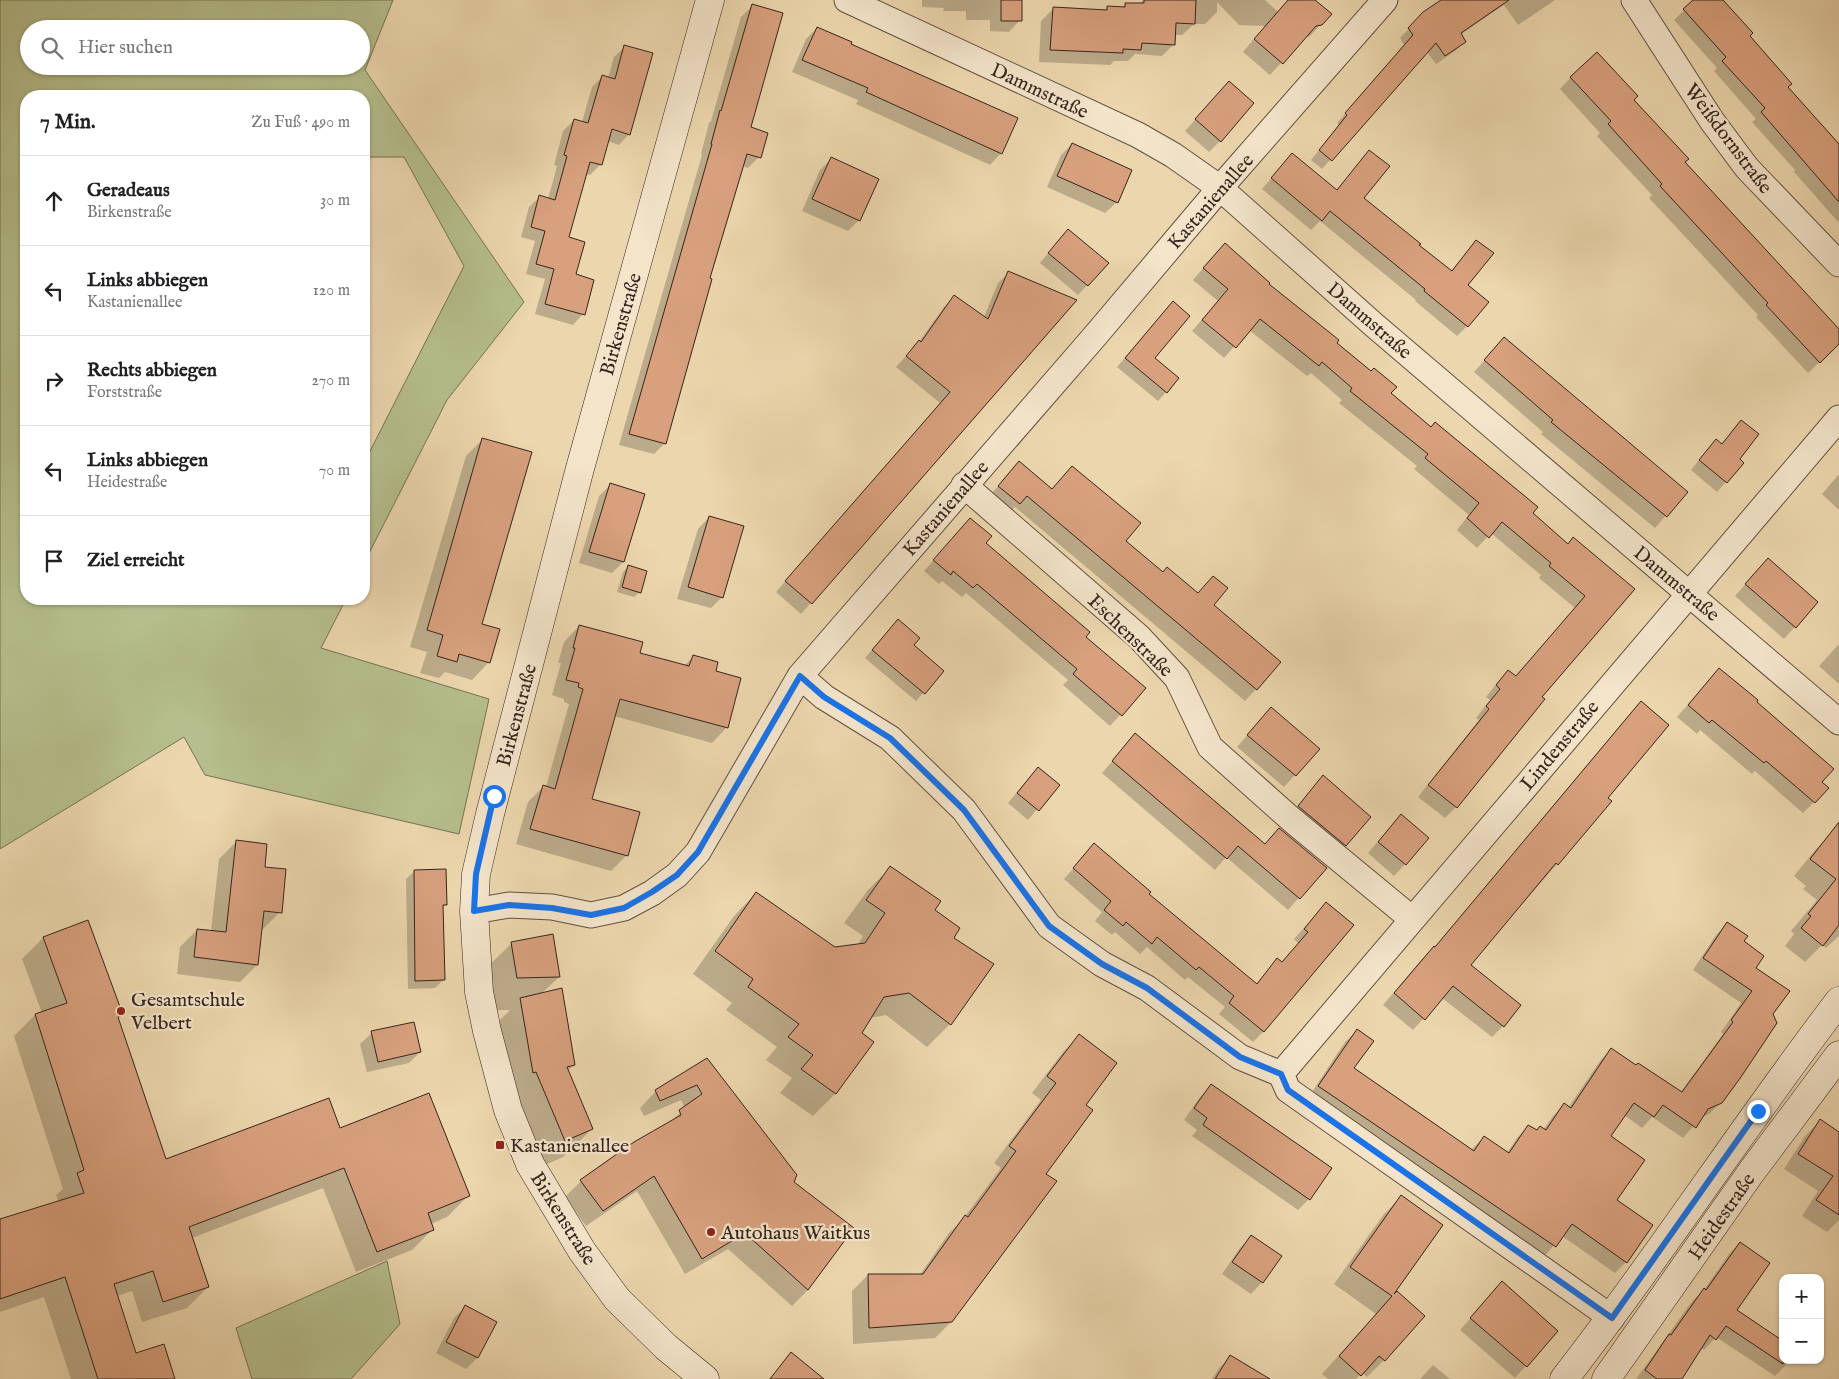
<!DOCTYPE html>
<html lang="de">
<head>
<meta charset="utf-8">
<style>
	body { margin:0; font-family:"IM FELL English",serif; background:#f6f6f6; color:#202124 }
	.controls { position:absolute; right:15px; bottom:15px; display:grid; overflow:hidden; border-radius:10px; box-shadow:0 1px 4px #0004 }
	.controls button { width:45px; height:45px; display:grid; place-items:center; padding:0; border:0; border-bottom:1px solid #e0e0e0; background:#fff; color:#202124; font:25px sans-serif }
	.stop { position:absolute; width:15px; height:15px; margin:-11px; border:4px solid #1a73e8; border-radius:50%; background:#fff }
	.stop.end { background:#1a73e8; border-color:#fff; box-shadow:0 1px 5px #0008 }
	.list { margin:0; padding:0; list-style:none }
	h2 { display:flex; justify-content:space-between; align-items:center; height:65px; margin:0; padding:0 20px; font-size:21px }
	h2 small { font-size:16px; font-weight:400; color:#757577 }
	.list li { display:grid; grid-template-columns:32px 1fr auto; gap:15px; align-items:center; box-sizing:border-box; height:90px; padding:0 20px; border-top:1px solid #e0e0e0 }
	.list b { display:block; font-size:19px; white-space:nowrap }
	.list p { margin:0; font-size:16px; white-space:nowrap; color:#757577 }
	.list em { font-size:16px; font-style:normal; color:#757577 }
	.icon { flex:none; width:28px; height:28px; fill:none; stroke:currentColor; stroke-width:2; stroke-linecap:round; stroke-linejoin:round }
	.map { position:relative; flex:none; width:1839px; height:1379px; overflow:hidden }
	.search { position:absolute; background:#fff; box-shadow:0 1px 4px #0004; left:20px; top:20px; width:350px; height:55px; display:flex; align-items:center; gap:12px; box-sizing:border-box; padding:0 18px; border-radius:28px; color:#757577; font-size:19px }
	.panel { position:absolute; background:#fff; box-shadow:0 1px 4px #0004; left:20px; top:90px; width:350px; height:515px; border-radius:20px }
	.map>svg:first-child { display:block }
	.green { fill:#b5be8c; stroke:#767155; fill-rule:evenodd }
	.shadow { fill:#0003 }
	.building { fill:#d8a07d; stroke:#36241e }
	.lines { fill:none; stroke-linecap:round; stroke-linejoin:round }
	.street-casing { stroke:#645042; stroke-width:27 }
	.secondary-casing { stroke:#36241e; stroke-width:29 }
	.street { stroke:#f3e4ca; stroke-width:25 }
	.secondary { stroke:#f3e4ca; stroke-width:28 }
	.route { stroke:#1a73e8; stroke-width:6 }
	.poi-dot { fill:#8f2418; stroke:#f3e4ca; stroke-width:2 }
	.labels { text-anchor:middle; stroke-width:4.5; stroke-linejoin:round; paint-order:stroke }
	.street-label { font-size:20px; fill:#36241e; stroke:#f3e4ca }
	.poi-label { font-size:20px; fill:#36241e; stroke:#f3e4ca; text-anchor:start }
</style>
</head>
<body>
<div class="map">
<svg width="1839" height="1379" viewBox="0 0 1839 1379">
	<rect width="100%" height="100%" fill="#ecd6ad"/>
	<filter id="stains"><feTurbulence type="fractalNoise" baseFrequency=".004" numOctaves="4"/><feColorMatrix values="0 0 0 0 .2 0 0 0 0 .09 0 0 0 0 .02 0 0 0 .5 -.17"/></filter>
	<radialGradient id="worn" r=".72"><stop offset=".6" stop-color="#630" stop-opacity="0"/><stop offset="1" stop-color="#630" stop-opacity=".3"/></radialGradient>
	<path class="green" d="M0 0H393L365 70 524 302 447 400 364 563V463L464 266 404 157H364V96H26V599H346L321 648 489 699 459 834 205 775 184 737 0 849ZM29 29H361V66H29Z
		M387 1261 400 1324 351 1379H252L236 1328Z"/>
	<path class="shadow" d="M922 0H1021L1020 20 1009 32 990 31V20H966V11H943L944 8 922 7Z
		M1143 0H1265L1278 12 1289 0H1309L1321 24 1309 37H1305L1270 75 1243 52 1265 26 1239 25 1217 2V12L1205 24H1194L1182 35H1174V44L1162 56 1135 54 1128 61H1114L1110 65 1039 62 1041 21 1053 9 1104 11 1107 8H1122L1126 4 1139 5Z
		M1443 0H1555L1518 25 1504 5 1460 35 1465 41 1455 51 1436 64 1427 52 1322 169 1311 160 1339 125 1337 123 1404 45 1400 38 1423 14Z
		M1695 0H1721L1787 88 1839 146V223L1794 172 1795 170 1752 122 1756 119 1714 71 1717 68 1674 20Z
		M752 6 750 128 759 157 748 168 742 166 709 279 665 443 654 454 619 445 702 155 701 154 709 123 711 121 741 17Z
		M817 28 850 45 1001 153 990 165 856 104 858 100 792 72 806 39Z
		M625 47 629 134 619 145 607 141 601 164 590 175 585 174 568 238 583 314 573 325 535 314 545 279 526 274 535 241 521 237 529 207 540 197 548 199 557 166 554 165 563 131 574 120 582 122 592 87 602 77 608 78 614 57Z
		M1571 77 1632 100 1683 162 1839 331V343L1808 373 1756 317 1758 315 1649 198 1652 195 1597 136 1600 133 1560 89Z
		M1229 82 1220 141 1209 152 1185 131Z
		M1072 144 1117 202 1105 213 1047 187 1061 155Z
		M1370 151 1363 198 1418 245 1450 272 1477 241 1467 285V326L1457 336 1415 301 1416 300 1320 221 1311 230 1262 189 1292 155 1336 191Z
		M831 159 859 220 848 231 802 211 820 170Z
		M1059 240 1107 263 1078 295 1040 263Z
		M1214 256 1267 284 1390 393 1567 545 1634 590 1541 698 1543 699 1456 807 1445 818 1418 797 1479 720 1476 718 1490 700 1486 697 1497 683 1508 672 1515 677 1575 608 1539 578 1541 575 1491 533 1477 548 1457 530 1469 515 1414 469 1417 466 1339 403 1342 400 1311 373 1307 376 1249 330 1224 358 1192 331 1218 301 1193 280Z
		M1009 273 1075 300 801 614 776 592 940 403 896 367 919 342 944 307 954 297 984 317 998 283Z
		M1164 312 1153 358 1178 379 1158 401 1117 367Z
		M1504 338 1686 492 1655 528 1541 434 1543 432 1474 372Z
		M1741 422 1738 459 1742 463 1717 492 1691 470 1707 450 1721 445Z
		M483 439 481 625 489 662 472 680 445 672 439 678 420 673 427 652 410 647 466 456Z
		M1008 474 1051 490 1163 573 1213 605 1280 663 1245 701 1015 507 1007 515 988 498Z
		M1839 474V510L1822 494Z
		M610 485 623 562 612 573 579 563 599 496Z
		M709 517 722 597 711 608 677 599 698 529Z
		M970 519 984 543 1084 637 1144 689 1110 726 1063 685 1068 680 966 593 962 597 942 581 939 584 924 571Z
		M628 567 640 592 634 597 617 592 623 572Z
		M1757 571 1817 602 1784 639 1735 596Z
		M579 626 639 654 684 666 693 657 714 672 727 727 712 743 614 716 590 800 638 813 626 856 611 871 516 844 528 802 543 787H546L569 704 564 702V699L552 695 561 663H558L564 642Z
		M890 629 943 671 916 701 865 658Z
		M1839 644V684L1819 666Z
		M1719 669 1755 703 1814 802 1803 813 1755 771 1752 774 1700 730 1697 734 1677 717Z
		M1641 703 1606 798 1557 864 1469 965 1503 1026 1492 1037 1442 998 1413 1030 1383 1005 1422 959 1434 948 1630 714Z
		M1271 708 1318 749 1284 787 1237 747Z
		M1135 735 1264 845 1279 829 1325 868 1288 910 1226 857 1215 870 1102 773Z
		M1323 777 1345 845 1334 856 1287 818Z
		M1029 778 1058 785 1028 820 1008 803Z
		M1390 827 1405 864 1394 876 1368 853Z
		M1832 833 1839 838V936L1826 948 1822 945 1805 962 1785 946 1794 934 1791 931 1817 900 1803 889 1806 886 1794 876 1815 850Z
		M236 842 263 868 280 912 263 929H261L257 965 240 982 177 974 180 947 197 930 211 931 219 859Z
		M1094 845 1148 894 1256 984 1278 960 1281 963 1298 943 1294 939 1326 904 1264 1031 1253 1042 1219 1014 1225 1007 1188 977 1185 980 1147 947 1140 954 1115 932 1112 935 1095 921 1102 912 1064 879Z
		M890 868 934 910 953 938 992 965 950 1024 927 1047 886 1015 870 1018 861 1033 873 1042 835 1094 813 1116 780 1093 792 1078 766 1060 777 1047 726 1010 732 1003 693 974 734 916 756 893 834 949 857 946 863 936 844 923 868 890Z
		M415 871 445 905 441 909 443 980 435 988 408 989 406 879Z
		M1727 924 1742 941 1772 1014 1721 1102 1709 1114 1700 1118 1683 1138 1652 1117 1642 1128 1624 1115 1609 1136 1615 1201 1626 1262 1615 1273 1562 1236 1543 1258 1308 1098 1345 1042 1357 1031 1353 1069 1471 1150 1484 1137 1507 1153 1517 1138 1528 1126 1536 1131 1543 1130 1553 1116 1564 1105 1568 1108 1600 1061 1611 1049 1680 1093 1723 1034 1721 1032 1741 1003 1693 970 1716 935Z
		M43 938 121 1015 117 1019 165 1161 340 1130 468 1196 447 1217 431 1224 433 1229 412 1250 356 1272 323 1188 192 1238 208 1287 187 1308 142 1322 132 1291 117 1296 135 1354 174 1379H71L44 1297 0 1312V1220L59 1202 56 1195 63 1189 14 1036 35 1015 42 1013 22 959Z
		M512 943 559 977 541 994 574 1065 567 1071 592 1129 563 1157 536 1169 493 1027 510 1010H485L479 975Z
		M372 1033 420 1052 409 1063 367 1072 360 1044Z
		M1079 1036 1084 1105 1045 1174 951 1322 935 1338 853 1344 852 1291 868 1275 919 1276 949 1233 963 1219 1001 1168 994 1163 1041 1100 1032 1093 1063 1052Z
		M707 1059 793 1182 852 1229 808 1290 792 1306 728 1249 685 1274 637 1191 586 1226 565 1197 581 1181 667 1125 685 1108 681 1100 644 1116 640 1108 656 1091Z
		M1211 1086 1309 1199 1298 1210 1192 1136 1197 1130 1184 1120 1200 1097Z
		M1820 1121 1839 1133V1220L1827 1232 1802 1216 1818 1191 1784 1169 1805 1136Z
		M1401 1197 1441 1225 1391 1297 1384 1360 1367 1377 1362 1373 1356 1379H1328L1322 1374 1376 1314 1334 1284 1384 1214Z
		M1251 1237 1280 1257 1262 1282 1251 1294 1222 1274 1240 1248Z
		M1740 1243 1735 1310 1783 1360H1789L1785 1366 1775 1376 1716 1337 1704 1350 1700 1347 1679 1379H1636L1693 1300 1704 1290 1729 1254Z
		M1502 1283 1557 1331 1515 1378 1460 1330Z
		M465 1307 495 1322 477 1358 466 1369 436 1353 454 1318Z
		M791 1354 822 1379H769Z
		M1231 1356 1267 1379H1212L1219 1368Z
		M1433 1365 1450 1379H1420Z"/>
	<path class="building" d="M1001 0H1022V21H1001Z
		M1144 0H1196L1195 24 1176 23 1175 45 1142 43 1141 50 1123 49V53L1050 50 1053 7 1107 10V6L1125 7V3H1144Z
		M1288 0H1315L1332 14 1322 25 1316 26 1283 64 1254 39Z
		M1441 0H1509L1461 33 1466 42 1445 56 1436 43 1332 161 1319 150 1347 115 1345 113 1413 35 1408 28 1423 12Z
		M1693 0H1723L1753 33 1750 36 1792 84 1788 87 1839 144V202L1761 112 1765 108 1722 61 1726 57 1683 9Z
		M752 4 783 13 751 127 768 133 761 158 747 154 710 278 712 279 666 444 629 434 712 144H711L720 110 721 111Z
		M817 27 852 42 851 44 1018 118 1002 154 866 92 868 88 802 60Z
		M624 45 653 53 630 135 612 129 602 165 590 162 569 237 585 242 576 274 594 280 585 315 545 304 554 269 536 264 545 231 531 227 539 195 555 200 567 156 564 155 574 119 588 123 602 75 615 79Z
		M1597 52 1638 96 1634 100 1689 159 1685 162 1839 329V344L1820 363 1766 305 1768 303 1660 186 1662 184 1608 124 1611 121 1570 77Z
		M1229 81 1254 103 1221 142 1195 119Z
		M1072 143 1132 170 1118 203 1057 176Z
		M1369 150 1390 166 1364 198 1421 244 1419 245 1452 271 1476 240 1494 253 1468 285 1489 302 1468 327 1424 291 1425 289 1330 211 1322 221 1271 178 1292 153 1337 190Z
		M831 157 879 179 860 221 812 199Z
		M1068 229 1109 263 1088 286 1048 253Z
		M1225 243 1270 283 1269 284 1339 340 1337 343 1371 371 1374 368 1397 387 1391 393 1431 427 1435 422 1538 507 1533 513 1568 544 1573 537 1635 589 1542 697 1545 699 1457 808 1428 785 1489 709 1486 706 1500 689 1496 685 1508 670 1516 676 1585 596 1549 566 1551 563 1502 522 1489 538 1467 518 1479 503 1425 458 1428 454 1350 391 1352 388 1322 362 1319 366 1260 319 1236 348 1202 320 1228 289 1203 268Z
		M1008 271 1077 300 812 604 785 581 950 392 906 356 919 340 921 342 954 295 988 319Z
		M1173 301 1190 316 1155 358 1179 378 1167 393 1125 358Z
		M1504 337 1688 492 1667 517 1551 422 1553 420 1484 360Z
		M1741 420 1759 434 1740 459 1744 463 1727 483 1699 460 1716 439 1722 444Z
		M482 438 532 452 482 624 500 629 490 663 459 654 457 662 437 656 443 635 427 630Z
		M1019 461 1052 489 1072 466 1141 523 1126 541 1163 572 1167 567 1198 593 1213 576 1228 588 1214 605 1281 662 1257 690 1027 496 1020 504 998 486Z
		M610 483 645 494 624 562 589 552Z
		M709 516 744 526 723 598 688 587Z
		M970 518 992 536 986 543 1090 632 1086 637 1146 688 1122 716 1073 674 1077 669 977 584 973 588 953 571 951 575 933 560Z
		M1768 558 1818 602 1796 628 1745 584Z
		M628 565 647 571 641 593 622 587Z
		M898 619 920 638 914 645 944 671 925 694 872 650Z
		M579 625 643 642 640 653 689 666 693 655 718 662 716 671 741 678 728 728 620 699 592 799 640 812 628 856 530 829 543 785 555 789 583 689 578 687 579 683 566 680 575 648H573Z
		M1719 668 1758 700 1757 702 1834 769 1822 782 1829 788 1815 803 1766 761 1764 763 1712 720 1709 723 1688 705Z
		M1641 701 1669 725 1608 798 1612 801 1558 865 1556 863 1471 965 1521 1005 1504 1027 1453 986 1425 1020 1394 993 1434 946 1435 947Z
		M1271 707 1320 749 1296 776 1247 735Z
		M1135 733 1265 844 1279 828 1327 868 1300 899 1238 846 1227 859 1112 761Z
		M1038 767 1060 785 1039 811 1017 793Z
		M1323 775 1371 817 1346 846 1298 806Z
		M1401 814 1429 838 1406 865 1378 842Z
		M1839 822V925L1823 946 1801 928 1811 916 1808 914 1836 879 1810 859Z
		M236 840 267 844 265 867 286 869 282 913 264 911 258 965 194 957 197 929 226 932Z
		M1094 843 1151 892 1149 894 1257 984 1277 958 1282 962 1308 932 1304 929 1326 902 1354 925 1264 1032 1229 1003 1234 996 1199 967 1196 970 1157 937 1152 944 1126 922 1123 926 1104 910 1111 901 1073 868Z
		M890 866 941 901 935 910 960 928 954 938 994 964 951 1025 909 993 884 997 862 1033 874 1042 836 1094 801 1069 813 1055 788 1037 799 1024 748 987 753 979 715 951 756 892 835 947 865 943 885 913 866 900Z
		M446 869 447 905H443L445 980 415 981 414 870Z
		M88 920 123 1015 118 1017 166 1159 329 1098 340 1128 429 1093 470 1196 428 1213 434 1230 377 1252 344 1168 189 1227 209 1287 163 1302 153 1271 114 1284 136 1353 164 1344 175 1379H98L65 1277 0 1299V1219L84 1193 77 1173 84 1170 35 1014 67 1003 43 937Z
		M1727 922 1748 936 1744 941 1764 956 1756 968 1790 991 1773 1014 1777 1023 1741 1077 1722 1103 1708 1109 1696 1128 1663 1105 1654 1117 1634 1103 1611 1136 1645 1160 1617 1200 1653 1225 1627 1263 1572 1224 1556 1247 1318 1086 1357 1029 1374 1041 1354 1068 1474 1151 1484 1136 1509 1153 1528 1125 1537 1130 1540 1126 1546 1130 1564 1103 1571 1108 1611 1048 1636 1065 1638 1063 1682 1092 1733 1022 1731 1020 1752 991 1703 958Z
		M553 934 560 977 517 978 511 942Z
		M562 988 575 1065 567 1067 593 1129 565 1141 536 1072 533 1073 520 998Z
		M414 1022 421 1052 378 1062 371 1031Z
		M1079 1034 1117 1063 1086 1105 1093 1110 1046 1174 1057 1181 952 1322 869 1328 868 1274H923L965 1215 968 1217 1016 1151 1009 1146 1056 1083 1047 1076Z
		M707 1058 797 1175 794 1182 854 1228 808 1290 745 1233 702 1259 654 1176 603 1211 580 1180 634 1142 681 1115 679 1110 702 1094 697 1085 660 1101 655 1090Z
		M1211 1084 1332 1168 1310 1200 1203 1125 1207 1118 1194 1108Z
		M1820 1119 1839 1132V1215L1816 1200 1833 1176 1798 1154Z
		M1401 1195 1443 1225 1394 1294 1397 1291 1425 1316 1385 1361 1379 1356 1361 1376 1339 1356 1392 1296 1350 1267Z
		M1251 1235 1282 1256 1263 1283 1232 1262Z
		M1740 1242 1770 1263 1737 1310 1783 1341V1364L1726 1326 1716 1340 1710 1335 1682 1379H1657L1645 1370 1669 1334 1671 1335 1704 1288 1706 1290Z
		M1502 1281 1558 1331 1527 1367 1470 1318Z
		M465 1305 497 1322 478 1358 446 1342Z
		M791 1352 824 1379H770Z
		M1230 1355 1270 1379H1215Z"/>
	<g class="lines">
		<g class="street-casing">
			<path id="street" d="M847 0 1138 135 1173 155 1220 188 1374 325 1839 722
				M1634 0 1712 121 1747 168 1839 264
				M964 485 1139 637 1177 678 1210 747 1292 820 1412 919
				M800 676 824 697 890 738 964 810 1049 926 1102 964 1147 988 1240 1057 1281 1074 1288 1090 1612 1318
				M474 911 509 905 552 907 591 915 624 908 652 893 677 875 698 852 800 676 1095 336 1220 188 1385 0
				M1281 1074 1839 418"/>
		</g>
		<g class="secondary-casing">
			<path id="secondary" d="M705 1379 666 1347 617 1299 582 1251 530 1164 508 1110 487 1031 479 992 474 911 476 874 490 814 579 472 710 0
				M1564 1379C1660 1256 1744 1125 1839 1001
				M1606 1379 1752 1171 1839 1055"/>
		</g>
		<use href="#street" class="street"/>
		<use href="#secondary" class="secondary"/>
	</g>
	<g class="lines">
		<path class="route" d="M494 796 476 874 474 911 509 905 552 908 591 915 624 908 652 892 677 875 698 852 800 676 824 697 890 738 964 810 1049 926 1102 964 1147 988 1240 1057 1281 1074 1288 1090 1612 1318 1758 1111"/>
	</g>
	<g class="poi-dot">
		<circle cx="121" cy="1011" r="5"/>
		<rect x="495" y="1140" width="10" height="10" rx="2.5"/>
		<circle cx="711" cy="1232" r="5"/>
	</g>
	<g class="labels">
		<g class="street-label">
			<text transform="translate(1040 90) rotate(25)" y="7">Dammstraße</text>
			<text transform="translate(1729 138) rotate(53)" y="7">Weißdornstraße</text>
			<text transform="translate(1210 201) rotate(-49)" y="7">Kastanienallee</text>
			<text transform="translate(1370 320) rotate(41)" y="7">Dammstraße</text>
			<text transform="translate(620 324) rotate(-74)" y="7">Birkenstraße</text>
			<text transform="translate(945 508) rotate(-49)" y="7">Kastanienallee</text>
			<text transform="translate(1677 583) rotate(40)" y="7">Dammstraße</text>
			<text transform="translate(1131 635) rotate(44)" y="7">Eschenstraße</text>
			<text transform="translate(516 715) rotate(-75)" y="7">Birkenstraße</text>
			<text transform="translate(1559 745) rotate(-50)" y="7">Lindenstraße</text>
			<text transform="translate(1721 1216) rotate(-55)" y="7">Heidestraße</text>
			<text transform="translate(564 1218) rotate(58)" y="7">Birkenstraße</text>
		</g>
		<g class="poi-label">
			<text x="131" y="1006">Gesamtschule<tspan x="131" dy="23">Velbert</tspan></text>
			<text x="510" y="1152">Kastanienallee</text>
			<text x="721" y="1239">Autohaus Waitkus</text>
		</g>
	</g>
	<rect width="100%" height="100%" filter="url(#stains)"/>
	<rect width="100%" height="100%" fill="url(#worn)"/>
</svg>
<div class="controls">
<button>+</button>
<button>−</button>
</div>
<div class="stop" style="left:494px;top:796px"></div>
<div class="stop end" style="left:1758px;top:1111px"></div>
<div class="search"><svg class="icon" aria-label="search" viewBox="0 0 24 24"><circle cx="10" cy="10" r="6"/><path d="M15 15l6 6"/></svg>Hier suchen</div>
<section class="panel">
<h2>7 Min.<small>Zu Fuß · 490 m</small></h2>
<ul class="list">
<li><svg class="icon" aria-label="ahead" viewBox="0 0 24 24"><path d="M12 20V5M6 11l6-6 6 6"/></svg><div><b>Geradeaus</b><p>Birkenstraße</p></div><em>30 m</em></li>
<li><svg class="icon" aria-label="left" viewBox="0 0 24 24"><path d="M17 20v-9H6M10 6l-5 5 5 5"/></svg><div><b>Links abbiegen</b><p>Kastanienallee</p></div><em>120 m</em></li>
<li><svg class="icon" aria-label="right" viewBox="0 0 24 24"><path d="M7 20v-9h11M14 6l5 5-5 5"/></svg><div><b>Rechts abbiegen</b><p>Forststraße</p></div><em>270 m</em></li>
<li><svg class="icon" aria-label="left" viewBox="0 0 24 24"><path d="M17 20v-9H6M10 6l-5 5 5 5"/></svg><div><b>Links abbiegen</b><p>Heidestraße</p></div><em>70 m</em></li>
<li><svg class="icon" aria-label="arrive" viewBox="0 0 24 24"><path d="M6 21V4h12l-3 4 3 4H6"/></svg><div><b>Ziel erreicht</b></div></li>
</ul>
</section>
</div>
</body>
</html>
